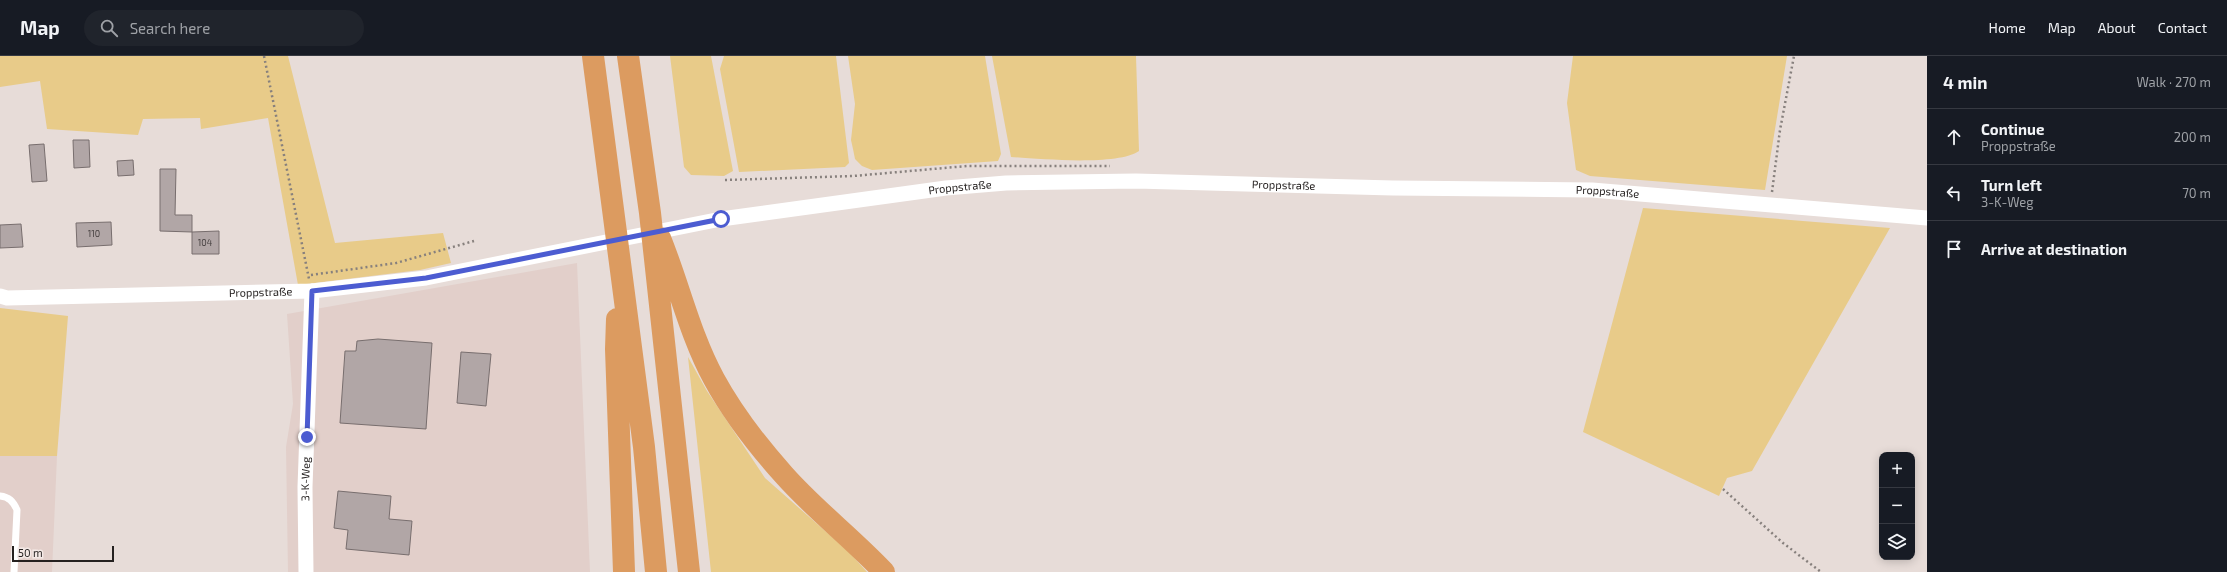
<!DOCTYPE html>
<html lang="en">
<head>
<meta charset="utf-8">
<style>
	body { margin:0; font-family:"Exo 2",sans-serif; background:#20242c; color:#f1f3f6 }
	.controls { position:absolute; right:12px; bottom:12px; display:grid; overflow:hidden; border-radius:8px; box-shadow:0 2px 10px #0003 }
	.controls button { width:36px; height:36px; display:grid; place-items:center; padding:0; border:0; border-bottom:1px solid #363941; background:#171b24; color:#f1f3f6; font:20px sans-serif }
	.scale { position:absolute; left:12px; bottom:10px; width:102px; box-sizing:border-box; padding-left:4px; border:2px solid #252120; border-top:0; font-size:11px; line-height:14px; white-space:nowrap; color:#252120; -webkit-text-stroke:3px #f4e9e6; paint-order:stroke }
	.stop { position:absolute; width:12px; height:12px; margin:-9px; border:3px solid #4c5cd1; border-radius:50%; background:#fff }
	.stop.end { background:#4c5cd1; border-color:#fff; box-shadow:0 1px 4px #0008 }
	.list { margin:0; padding:0; list-style:none }
	h2 { display:flex; justify-content:space-between; align-items:center; height:52px; margin:0; padding:0 16px; font-size:17px }
	h2 small { font-size:13px; font-weight:400; color:#9ea1a6 }
	.list li { display:grid; grid-template-columns:26px 1fr auto; gap:12px; align-items:center; box-sizing:border-box; height:56px; padding:0 16px; border-top:1px solid #363941 }
	.list b { display:block; font-size:15px; white-space:nowrap }
	.list p { margin:0; font-size:13px; white-space:nowrap; color:#9ea1a6 }
	.list em { font-size:13px; font-style:normal; color:#9ea1a6 }
	.icon { flex:none; width:22px; height:22px; fill:none; stroke:currentColor; stroke-width:2; stroke-linecap:round; stroke-linejoin:round }
	.map { position:relative; flex:none; width:1927px; height:516px; overflow:hidden }
	header { display:flex; align-items:center; gap:24px; box-sizing:border-box; height:56px; padding:0 20px; background:#171b24; border-bottom:1px solid #363941 }
	header strong { font-size:19px }
	nav { display:flex; gap:22px; margin-inline-start:auto; font-size:14px }
	.search { width:280px; height:36px; background:#20242c; display:flex; align-items:center; gap:10px; box-sizing:border-box; padding:0 14px; border-radius:22px; color:#9ea1a6; font-size:15px }
	main { display:flex }
	aside { flex:1; background:#171b24 }
	.map>svg:first-child { display:block }
	.built { fill:#e2cfca }
	.green { fill:#e8cb89 }
	.building { fill:#b1a6a6; stroke:#786e6e }
	.lines { fill:none; stroke-linecap:round; stroke-linejoin:round }
	.path { stroke:#87807d; stroke-width:2.5; stroke-dasharray:2 3; stroke-linecap:butt }
	.service { stroke:#fff; stroke-width:7 }
	.minor { stroke:#fff; stroke-width:15 }
	.motorway { stroke:#dc9b60; stroke-width:22 }
	.route { stroke:#4c5cd1; stroke-width:5 }
	.labels { text-anchor:middle; stroke-width:3; stroke-linejoin:round; paint-order:stroke }
	.number-label { font-size:9px; fill:#484242 }
	.street-label { font-size:11px; fill:#252120; stroke:#f4e9e6 }
</style>
</head>
<body>
<header>
<strong>Map</strong>
<div class="search"><svg class="icon" aria-label="search" viewBox="0 0 24 24"><circle cx="10" cy="10" r="6"/><path d="M15 15l6 6"/></svg>Search here</div>
<nav><a>Home</a><a>Map</a><a>About</a><a>Contact</a></nav>
</header>
<main>
<div class="map">
<svg width="1927" height="516" viewBox="0 0 1927 516">
	<rect width="100%" height="100%" fill="#e7dcd8"/>
	<path class="built" d="M577 207 590 516H288L286 391 293 348 287 258Z
		M0 400H57L52 516H0Z"/>
	<path class="green" d="M0 0H288L335 187 443 177 451 207 420 214 298 229 268 62 201 73 200 62 143 63 138 79 47 73 40 25 0 31Z
		M670 0H711L733 115 724 120 691 119 684 111Z
		M724 0H836L849 107 845 111 739 116 720 13Z
		M848 0H985L1001 98 998 105 872 114 862 110 855 103 853 93 851 84 855 48Z
		M992 0H1136L1139 95C1118 110 1039 103 1011 101Z
		M1573 0H1787L1765 134 1590 120 1576 114 1567 47Z
		M1643 152 1890 172 1752 415 1727 422 1719 440 1583 376Z
		M0 252 68 260 57 400H0Z
		M688 301 707 335 765 422 849 496 867 516H711Z"/>
	<path class="building" d="M73 84H89L90 111 74 112Z
		M44 88 47 125 32 126 29 89Z
		M133 104 134 119 118 120 117 105Z
		M160 113H176L175 159H192V176L160 175Z
		M111 166 112 189 77 191 76 167Z
		M21 168 23 191 0 192V169Z
		M219 175V198H192V176Z
		M378 283 432 287 426 373 340 367 345 295H356L357 285Z
		M461 296 491 298 486 350 457 347Z
		M338 435 391 440 389 463 412 465 409 499 346 493 348 474 334 472Z"/>
	<g class="lines">
		<path class="path" d="M264 0 309 223
			M725 124 853 120 967 110H1110
			M1772 136 1780 74 1794 0
			M311 219 396 207 474 185
			M1723 433 1783 487 1821 516"/>
		<path class="service" d="M0 440C9 441 13 445 17 454L14 516"/>
		<g class="minor">
			<path id="s1" d="M0 240 7 242 312 235 426 222 721 163 946 132 1006 127 1136 125 1393 132 1592 134 1927 162"/>
			<path id="s2" d="M306 516 305 431 312 235"/>
		</g>
		<path class="motorway" d="M593 0 644 391 656 516
			M628 0 650 157 689 516
			M660 182C679 229 690 279 714 323 733 358 758 390 784 419 815 454 852 482 884 516
			M617 263 616 293 624 516"/>
	</g>
	<g class="lines">
		<path class="route" d="M307 381 312 235 426 222 721 163"/>
	</g>
	<g class="labels">
		<g class="number-label">
			<text x="94" y="181">110</text>
			<text x="205" y="190">104</text>
		</g>
		<g class="street-label">
			<text dy="4" stroke="none"><textPath href="#s1" startOffset="1293">Proppstraße</textPath></text>
			<text dy="4" stroke="none"><textPath href="#s1" startOffset="969">Proppstraße</textPath></text>
			<text dy="4" stroke="none"><textPath href="#s1" startOffset="1617">Proppstraße</textPath></text>
			<text dy="4" stroke="none"><textPath href="#s1" startOffset="261">Proppstraße</textPath></text>
			<text dy="4" stroke="none"><textPath href="#s2" startOffset="93">3-K-Weg</textPath></text>
		</g>
	</g>
</svg>
<div class="controls">
<button>+</button>
<button>−</button>
<button><svg class="icon" aria-label="layers" viewBox="0 0 24 24"><path d="M12 4l9 5-9 5-9-5zM3 14l9 5 9-5"/></svg></button>
</div>
<div class="scale">50 m</div>
<div class="stop" style="left:721px;top:163px"></div>
<div class="stop end" style="left:307px;top:381px"></div>
</div>
<aside>
<h2>4 min<small>Walk · 270 m</small></h2>
<ul class="list">
<li><svg class="icon" aria-label="ahead" viewBox="0 0 24 24"><path d="M12 20V5M6 11l6-6 6 6"/></svg><div><b>Continue</b><p>Proppstraße</p></div><em>200 m</em></li>
<li><svg class="icon" aria-label="left" viewBox="0 0 24 24"><path d="M17 20v-9H6M10 6l-5 5 5 5"/></svg><div><b>Turn left</b><p>3-K-Weg</p></div><em>70 m</em></li>
<li><svg class="icon" aria-label="arrive" viewBox="0 0 24 24"><path d="M6 21V4h12l-3 4 3 4H6"/></svg><div><b>Arrive at destination</b></div></li>
</ul>
</aside>
</main>
</body>
</html>
